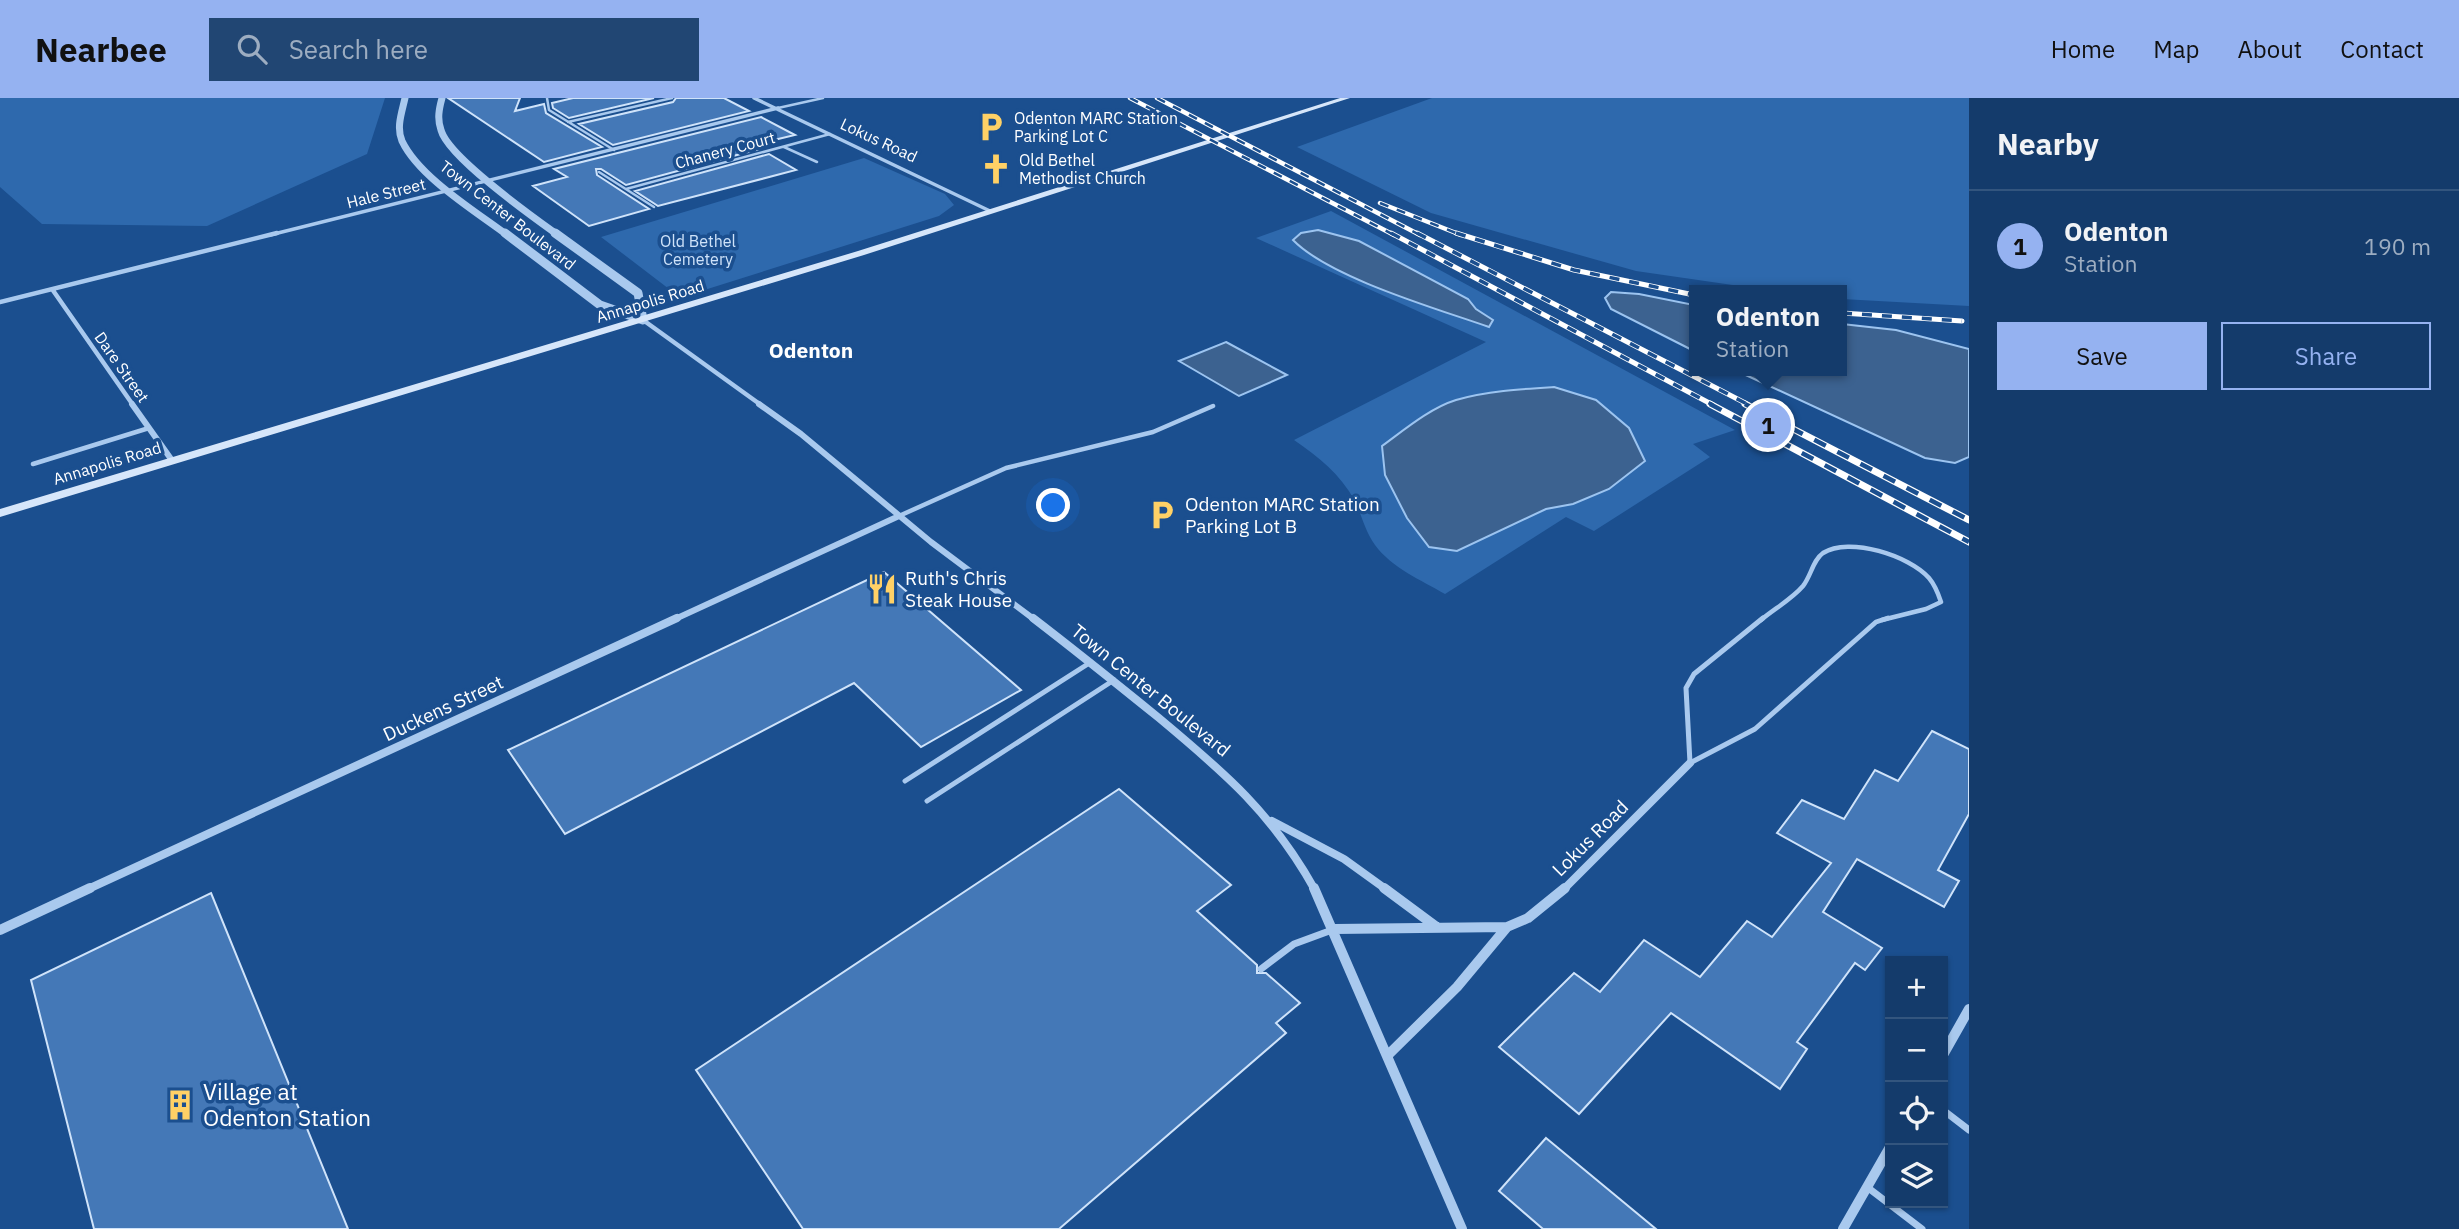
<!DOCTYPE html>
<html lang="en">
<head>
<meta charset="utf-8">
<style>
	body { margin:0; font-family:"IBM Plex Sans",sans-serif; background:#214673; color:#f1f3f6 }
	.controls { position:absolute; right:21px; bottom:21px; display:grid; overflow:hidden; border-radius:0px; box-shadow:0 2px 5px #0004 }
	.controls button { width:63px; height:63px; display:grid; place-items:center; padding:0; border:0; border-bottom:2px solid #33557e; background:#143b6b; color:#f1f3f6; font:35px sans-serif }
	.you { position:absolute; left:1054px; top:408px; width:24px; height:24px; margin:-18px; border:5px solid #fff; border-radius:50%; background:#1a73e8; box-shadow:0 0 0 10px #1a73e833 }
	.badge { display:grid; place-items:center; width:46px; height:46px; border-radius:50%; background:#95b2f1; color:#111; font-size:23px; font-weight:700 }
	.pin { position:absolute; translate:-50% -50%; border:4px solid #fff; box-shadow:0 2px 7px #0006 }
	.popup { position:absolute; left:1689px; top:187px; width:158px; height:91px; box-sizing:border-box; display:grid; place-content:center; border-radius:0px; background:#143b6b; filter:drop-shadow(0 2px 5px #0005); font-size:23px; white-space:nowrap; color:#9dadc1 }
	.popup b { font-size:26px; color:#f1f3f6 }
	.popup::after { content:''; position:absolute; left:50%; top:100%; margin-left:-14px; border:14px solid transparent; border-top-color:#143b6b }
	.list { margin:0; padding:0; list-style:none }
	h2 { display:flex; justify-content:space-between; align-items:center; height:91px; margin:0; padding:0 28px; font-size:30px }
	h2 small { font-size:23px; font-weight:400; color:#9dadc1 }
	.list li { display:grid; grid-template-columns:46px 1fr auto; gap:21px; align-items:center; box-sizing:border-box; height:112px; padding:0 28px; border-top:2px solid #33557e }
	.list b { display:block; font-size:26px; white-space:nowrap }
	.list p { margin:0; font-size:23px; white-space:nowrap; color:#9dadc1 }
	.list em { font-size:23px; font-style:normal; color:#9dadc1 }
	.actions { display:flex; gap:14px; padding:21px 28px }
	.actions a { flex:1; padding:16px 0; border:2px solid #95b2f1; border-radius:0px; text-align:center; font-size:24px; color:#95b2f1 }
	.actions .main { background:#95b2f1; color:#111 }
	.icon { flex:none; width:38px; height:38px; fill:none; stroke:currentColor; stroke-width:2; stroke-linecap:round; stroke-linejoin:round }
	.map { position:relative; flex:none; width:1969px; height:1131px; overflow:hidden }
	header { display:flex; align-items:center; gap:42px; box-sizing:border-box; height:98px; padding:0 35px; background:#95b2f1; color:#111 }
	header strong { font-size:33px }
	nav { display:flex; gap:38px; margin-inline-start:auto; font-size:24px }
	.search { width:490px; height:63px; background:#214673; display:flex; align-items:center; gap:18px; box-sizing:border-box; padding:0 24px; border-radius:0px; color:#9dadc1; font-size:26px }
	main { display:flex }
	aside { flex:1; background:#143b6b }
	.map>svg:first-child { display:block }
	.green { fill:#2e69ad }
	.water { fill:#3c6290; stroke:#9cc4f0; stroke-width:2 }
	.building { fill:#4478b7; stroke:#cfe3fa; stroke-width:2 }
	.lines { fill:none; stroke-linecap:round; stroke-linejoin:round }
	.service-far3 { stroke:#a9c9ee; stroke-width:2.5 }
	.service-far2 { stroke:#a9c9ee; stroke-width:4.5 }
	.service-far1 { stroke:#a9c9ee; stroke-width:5 }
	.service { stroke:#a9c9ee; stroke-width:7 }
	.minor-far4 { stroke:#a9c9ee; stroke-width:3.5 }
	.minor-far3 { stroke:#a9c9ee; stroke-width:4.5 }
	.minor-far2 { stroke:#a9c9ee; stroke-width:6 }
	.minor-far1 { stroke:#a9c9ee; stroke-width:8 }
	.minor { stroke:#a9c9ee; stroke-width:10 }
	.tertiary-far1 { stroke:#a9c9ee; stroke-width:7 }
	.tertiary { stroke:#a9c9ee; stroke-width:9 }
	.secondary { fill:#d6e6fa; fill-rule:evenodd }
	.rail-far2-casing { stroke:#fff; stroke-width:4.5 }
	.rail-far1-casing { stroke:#fff; stroke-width:5 }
	.rail-casing { stroke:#fff; stroke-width:7 }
	.rail-far2 { stroke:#1b4f8f; stroke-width:2.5; stroke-dasharray:9; stroke-linecap:butt }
	.rail-far1 { stroke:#1b4f8f; stroke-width:3.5; stroke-dasharray:10; stroke-linecap:butt }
	.rail { stroke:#1b4f8f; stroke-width:4.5; stroke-dasharray:13; stroke-linecap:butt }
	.labels { text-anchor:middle; stroke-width:7; stroke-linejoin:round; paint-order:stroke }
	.far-poi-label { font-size:16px; fill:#fff; stroke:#1b4f8f; text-anchor:start }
	.far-street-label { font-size:16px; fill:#fff; stroke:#1b4f8f }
	.far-park-label { font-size:16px; fill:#cfe3fa; stroke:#1b4f8f }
	.poi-label { font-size:19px; fill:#fff; stroke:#1b4f8f; text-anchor:start }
	.street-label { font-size:19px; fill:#fff; stroke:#1b4f8f }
	.far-district-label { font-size:21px; font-weight:bold; fill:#fff; stroke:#1b4f8f }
	.near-poi-label { font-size:23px; fill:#fff; stroke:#1b4f8f; text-anchor:start }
</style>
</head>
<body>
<header>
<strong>Nearbee</strong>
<div class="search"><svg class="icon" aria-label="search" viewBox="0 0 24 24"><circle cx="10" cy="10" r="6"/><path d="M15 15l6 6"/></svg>Search here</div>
<nav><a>Home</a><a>Map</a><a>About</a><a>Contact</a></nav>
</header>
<main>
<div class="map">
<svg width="1969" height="1131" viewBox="0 0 1969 1131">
	<rect width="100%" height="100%" fill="#1b4f8f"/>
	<path class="green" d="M0 0H385L367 56 207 128 42 126 0 89Z
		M1432 0H1969V208L1842 201V192H1767L1636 173 1431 115 1297 49Z
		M864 60 945 96 954 107 939 118 698 194H673L601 139Z
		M1331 113 1735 332 1693 346 1710 359 1594 433 1566 419 1445 496C1421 482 1392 470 1375 447 1365 433 1362 418 1355 403 1340 376 1319 359 1294 342L1486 244 1256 140Z"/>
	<path class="water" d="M1318 132 1359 143 1468 201 1476 211 1493 222 1489 229C1438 211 1330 180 1293 142L1301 135Z
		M1611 194 1639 196 1694 207V253L1611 211 1605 200Z
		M1842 226 1896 232 1969 251V359L1955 365 1925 360 1737 273H1842Z
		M1226 244 1287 277 1239 298 1179 263Z
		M1554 289 1596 302 1629 330 1645 363 1609 391 1573 406 1546 411 1457 453 1429 449 1407 420 1385 377 1382 348C1404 332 1430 310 1456 302 1487 293 1522 291 1554 289Z"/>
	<path class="building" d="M448 0H520L515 13 544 6 546 15 602 49 544 64Z
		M573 0H654L569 20 553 10 552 5Z
		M676 0H724L749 13 613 47 579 26 673 4Z
		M761 19 795 37 753 47 759 51 626 87 601 71H596L597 77 649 111 589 128 533 88 567 79 554 71Z
		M769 56 796 72 658 108 635 93Z
		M884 474 1021 592 921 649 854 585 565 736 508 652Z
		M1932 633 1969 651V716L1938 772 1959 783 1944 809 1857 761 1823 814 1882 850 1865 872 1855 865 1797 944 1807 951 1780 991 1671 915 1579 1016 1499 949 1574 875 1600 894 1644 842 1700 879 1747 823 1772 839 1831 765 1777 735 1802 702 1844 721 1875 672 1898 683Z
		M1119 691 1231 787 1197 813 1257 867V875H1266L1300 905 1276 925 1286 935 1059 1131H803L696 972Z
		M211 795 348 1131H94L31 882Z
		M1546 1040 1656 1131H1543L1499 1093Z"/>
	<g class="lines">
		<path class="service-far3" d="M547 0 549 12 614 52
			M778 10 823 0
			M568 24 672 0
			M784 49 817 64
			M599 74 654 109
			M626 91 830 36"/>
		<path class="service-far2" d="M33 366 149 330
			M899 418 1006 370 1153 334 1213 308
			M1761 522C1774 511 1792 501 1803 488 1811 478 1813 462 1823 455 1849 438 1910 458 1929 480 1935 487 1938 495 1941 504L1926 511 1882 522"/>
		<path class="service-far1" d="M1763 520 1694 576 1686 590 1690 665 1755 631 1876 524 1888 520
			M905 683 1091 564
			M927 703 1114 582"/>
		<path class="service" d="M1261 871 1294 846 1332 832
			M1943 1012 1969 1032
			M1867 1089 1922 1131"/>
		<path class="minor-far4" d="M754 0 990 113
			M270 137 778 10"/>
		<path class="minor-far3" d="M52 191 133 307
			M0 204 277 135
			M643 222 761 307"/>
		<path class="minor-far2" d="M132 306 171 361
			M759 306 801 336 931 444 1035 522
			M673 522 899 418"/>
		<path class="minor-far1" d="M1033 520C1076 553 1117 586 1159 620 1225 675 1272 715 1315 792
			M1272 723 1344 761 1387 792
			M86 792 677 520
			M1563 792 1690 665"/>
		<path class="minor" d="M1314 790 1462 1131
			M1384 790 1438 830
			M1335 831 1507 829 1528 820 1565 790
			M0 832 90 790
			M1943 957 1969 911
			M1387 958 1457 889 1507 829
			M1843 1131 1890 1049"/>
		<path class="tertiary-far1" d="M405 0C402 14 396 29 402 43 419 79 475 113 507 137
			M442 0C439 11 437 21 441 32 448 59 533 119 558 137"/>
		<path class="tertiary" d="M505 135 600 207 643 222 638 195 555 135"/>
		<path class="secondary" d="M1340 0H1350L864 157 0 419V411L858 153Z"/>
		<g class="rail-far2-casing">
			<path id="rail-far2" d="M1130 0 1394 137
				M1157 0 1420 137
				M1380 105 1461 137"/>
		</g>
		<g class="rail-far1-casing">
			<path id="rail-far1" d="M1391 135 1713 307
				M1417 135 1749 307
				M1456 135 1574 172 1694 197
				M1842 215 1962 223"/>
		</g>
		<g class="rail-casing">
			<path id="rail" d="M1710 306 1969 444
				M1745 306 1969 422"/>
		</g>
		<use href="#rail-far2" class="rail-far2"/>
		<use href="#rail-far1" class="rail-far1"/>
		<use href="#rail" class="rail"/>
	</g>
	<defs>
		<g id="parking-bare" transform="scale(2.415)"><path d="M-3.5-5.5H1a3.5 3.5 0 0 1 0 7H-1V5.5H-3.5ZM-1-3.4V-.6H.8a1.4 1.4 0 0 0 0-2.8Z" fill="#ffd166" stroke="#1b4f8f" stroke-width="2.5" paint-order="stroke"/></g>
		<g id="church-bare" transform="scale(2.415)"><path d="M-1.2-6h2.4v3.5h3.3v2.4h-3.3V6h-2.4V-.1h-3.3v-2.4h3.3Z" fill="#ffd166" stroke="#1b4f8f" stroke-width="2.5" paint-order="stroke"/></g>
		<g id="restaurant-bare" transform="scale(2.415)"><path d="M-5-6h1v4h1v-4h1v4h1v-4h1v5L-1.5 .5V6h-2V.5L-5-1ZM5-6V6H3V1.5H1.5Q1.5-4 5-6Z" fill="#ffd166" stroke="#1b4f8f" stroke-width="2.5" paint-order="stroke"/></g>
		<g id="building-bare" transform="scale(2.415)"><path d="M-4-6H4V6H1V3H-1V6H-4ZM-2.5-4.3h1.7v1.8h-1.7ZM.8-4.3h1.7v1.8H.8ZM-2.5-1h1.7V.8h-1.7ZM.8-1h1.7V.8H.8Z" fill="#ffd166" stroke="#1b4f8f" stroke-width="2.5" paint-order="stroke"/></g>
	</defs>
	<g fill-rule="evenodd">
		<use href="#parking-bare" x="991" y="29"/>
		<use href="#church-bare" x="996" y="71"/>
		<use href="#parking-bare" x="1162" y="417"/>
		<use href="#restaurant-bare" x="882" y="491"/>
		<use href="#building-bare" x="180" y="1007"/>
	</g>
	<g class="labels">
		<g class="far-poi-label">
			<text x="1014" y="26">Odenton MARC Station<tspan x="1014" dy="18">Parking Lot C</tspan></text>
			<text x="1019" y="68">Old Bethel<tspan x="1019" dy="18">Methodist Church</tspan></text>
		</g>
		<g class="far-street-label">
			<text transform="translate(879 42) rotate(25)" y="6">Lokus Road</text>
			<text transform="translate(725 52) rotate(-15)" y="6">Chanery Court</text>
			<text transform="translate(386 95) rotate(-14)" y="6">Hale Street</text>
			<text transform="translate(508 117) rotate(38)" y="6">Town Center Boulevard</text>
			<text transform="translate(650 203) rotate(-17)" y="6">Annapolis Road</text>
			<text transform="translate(122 269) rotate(55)" y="6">Dare Street</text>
			<text transform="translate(107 365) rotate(-17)" y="6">Annapolis Road</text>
		</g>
		<g class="far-park-label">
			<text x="698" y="149">Old Bethel<tspan x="698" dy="18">Cemetery</tspan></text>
		</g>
		<g class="poi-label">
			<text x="1185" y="413">Odenton MARC Station<tspan x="1185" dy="22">Parking Lot B</tspan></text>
			<text x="905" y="487">Ruth's Chris<tspan x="905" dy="22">Steak House</tspan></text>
		</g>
		<g class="street-label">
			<text transform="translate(1151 592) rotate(39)" y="7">Town Center Boulevard</text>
			<text transform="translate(443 610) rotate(-25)" y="7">Duckens Street</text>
			<text transform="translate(1590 740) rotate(-45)" y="7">Lokus Road</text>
		</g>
		<g class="far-district-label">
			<text x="811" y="260">Odenton</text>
		</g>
		<g class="near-poi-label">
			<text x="203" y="1002">Village at<tspan x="203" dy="26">Odenton Station</tspan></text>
		</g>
	</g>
</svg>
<div class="controls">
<button>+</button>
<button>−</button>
<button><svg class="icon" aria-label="locate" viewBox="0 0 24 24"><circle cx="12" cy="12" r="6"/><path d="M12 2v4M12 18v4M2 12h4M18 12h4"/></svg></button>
<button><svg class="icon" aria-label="layers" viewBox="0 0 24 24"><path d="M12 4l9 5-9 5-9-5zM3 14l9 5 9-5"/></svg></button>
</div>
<div class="you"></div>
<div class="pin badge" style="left:1768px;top:327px">1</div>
<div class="popup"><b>Odenton</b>Station</div>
</div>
<aside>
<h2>Nearby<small></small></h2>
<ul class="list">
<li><span class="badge">1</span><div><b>Odenton</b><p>Station</p></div><em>190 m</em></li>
</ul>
<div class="actions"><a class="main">Save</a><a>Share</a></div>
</aside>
</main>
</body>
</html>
